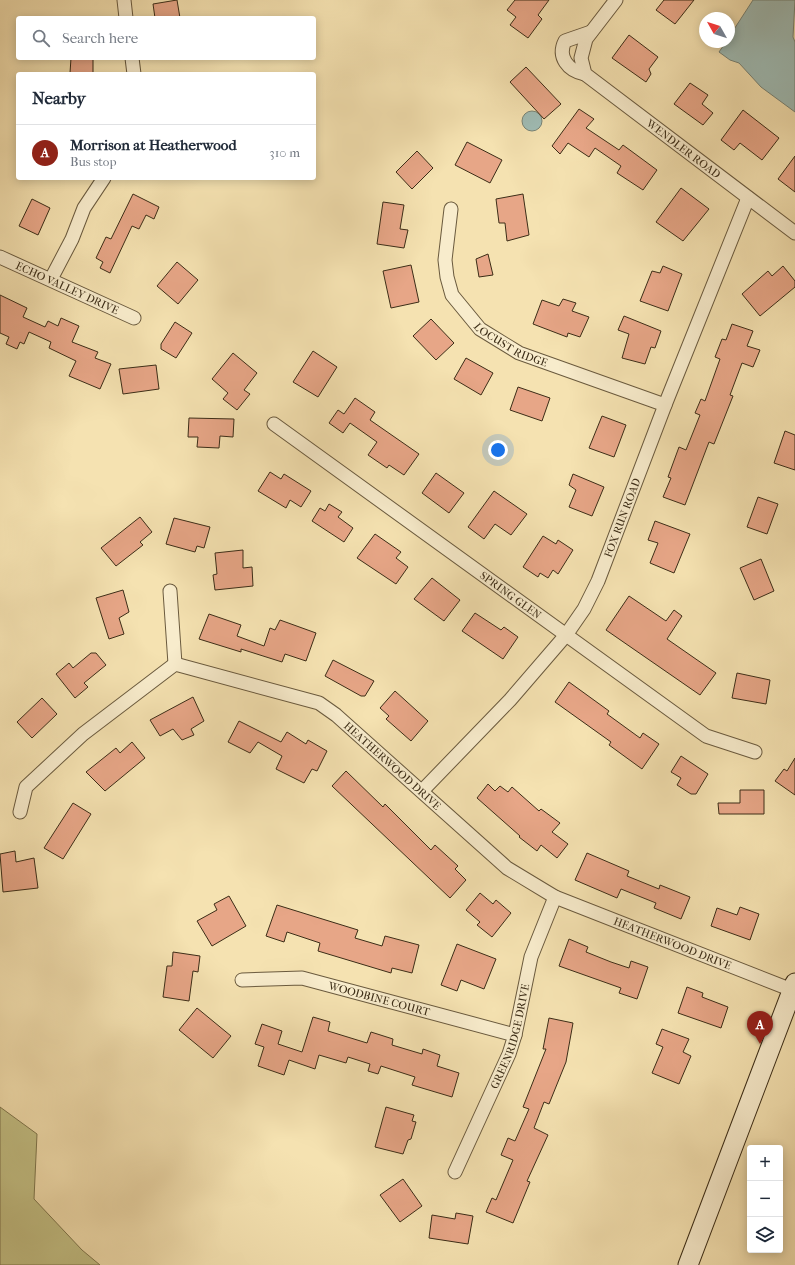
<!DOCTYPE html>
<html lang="en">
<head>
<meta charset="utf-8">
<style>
	body { margin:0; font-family:"IM FELL French Canon",serif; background:#f2f2f3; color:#1f2937 }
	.controls { position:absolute; right:12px; bottom:12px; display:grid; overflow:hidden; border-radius:4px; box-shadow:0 2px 10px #0003 }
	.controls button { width:36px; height:36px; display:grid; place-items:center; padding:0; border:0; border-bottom:1px solid #e0e1e3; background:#fff; color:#1f2937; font:20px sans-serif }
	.compass { position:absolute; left:699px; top:12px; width:36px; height:36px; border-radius:50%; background:#fff; box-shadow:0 2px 10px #0003; rotate:309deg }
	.you { position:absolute; left:498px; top:450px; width:14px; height:14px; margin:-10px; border:3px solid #fff; border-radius:50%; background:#1a73e8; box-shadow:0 0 0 6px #1a73e833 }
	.badge { display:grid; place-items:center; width:26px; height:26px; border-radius:50%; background:#8f2418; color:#fff; font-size:13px; font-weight:700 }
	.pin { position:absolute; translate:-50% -33px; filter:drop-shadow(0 1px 2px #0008) }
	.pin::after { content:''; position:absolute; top:21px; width:14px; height:12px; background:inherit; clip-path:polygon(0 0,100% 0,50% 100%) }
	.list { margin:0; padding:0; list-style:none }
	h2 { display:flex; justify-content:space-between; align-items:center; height:52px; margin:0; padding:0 16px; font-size:17px }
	h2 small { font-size:13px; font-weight:400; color:#747a83 }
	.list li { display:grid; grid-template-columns:26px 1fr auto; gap:12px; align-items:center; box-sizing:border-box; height:56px; padding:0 16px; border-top:1px solid #e0e1e3 }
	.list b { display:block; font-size:15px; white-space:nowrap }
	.list p { margin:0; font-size:13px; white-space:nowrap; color:#747a83 }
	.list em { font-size:13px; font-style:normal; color:#747a83 }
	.icon { flex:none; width:22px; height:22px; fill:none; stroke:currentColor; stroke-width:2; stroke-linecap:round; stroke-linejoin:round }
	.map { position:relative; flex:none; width:795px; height:1265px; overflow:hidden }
	.search { position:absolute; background:#fff; box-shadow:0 2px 10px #0003; left:16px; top:16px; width:300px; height:44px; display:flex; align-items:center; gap:10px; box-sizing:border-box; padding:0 14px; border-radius:4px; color:#747a83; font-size:15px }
	.panel { position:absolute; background:#fff; box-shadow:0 2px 10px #0003; left:16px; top:72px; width:300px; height:108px; border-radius:4px }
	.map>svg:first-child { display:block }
	.green { fill:#c4c186; stroke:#80774e }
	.water { fill:#9fbcb5; stroke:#778376 }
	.building { fill:#e7a687; stroke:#3c2d17 }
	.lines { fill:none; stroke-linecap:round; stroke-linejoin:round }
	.street-casing { stroke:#6a5a3e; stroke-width:15 }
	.secondary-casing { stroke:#3c2d17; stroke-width:21 }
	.street { stroke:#f8eccc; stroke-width:13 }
	.secondary { stroke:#f8eccc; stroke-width:19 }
	.labels { text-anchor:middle; stroke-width:4; stroke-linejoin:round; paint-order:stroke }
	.street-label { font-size:11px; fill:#3c2d17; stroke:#f8eccc }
</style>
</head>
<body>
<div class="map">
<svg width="795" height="1265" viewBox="0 0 795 1265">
	<rect width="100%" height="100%" fill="#f5e2b1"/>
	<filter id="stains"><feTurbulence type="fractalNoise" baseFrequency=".005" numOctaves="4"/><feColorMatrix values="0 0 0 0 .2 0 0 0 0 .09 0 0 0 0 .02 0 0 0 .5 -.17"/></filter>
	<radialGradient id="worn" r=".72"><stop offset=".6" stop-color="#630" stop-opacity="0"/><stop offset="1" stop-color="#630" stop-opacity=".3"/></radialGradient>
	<path class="green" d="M0 1107 37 1134 34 1199 82 1250 100 1265H0Z"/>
	<path class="water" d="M753 0H795L793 37 795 42V112L761 87 739 63 730 60 719 52 726 42H729V37Z
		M522 121a10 10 0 1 1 20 0a10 10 0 1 1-20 0Z"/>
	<path class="building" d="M177 0 180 18H155L153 4Z
		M515 0H549L538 15 542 19 528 38 510 25 516 17 507 10Z
		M664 0H694L675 24 656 10Z
		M629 35 658 57 649 69 651 74 646 82 612 58Z
		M71 58H93V73H70Z
		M526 67 561 104 544 119 510 82Z
		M690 83 708 95 702 104 713 113 703 125 674 104Z
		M579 109 594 119 586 128 619 150 623 145 657 170 643 190 617 173 621 166 595 148 589 157 568 143 560 154 552 146Z
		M743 110 779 138 762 160 740 143 734 150 721 140Z
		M467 142 502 160 490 183 455 165Z
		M417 151 433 168 412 189 396 172Z
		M795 156V192L778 179Z
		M681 188 709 209 683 241 656 222Z
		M133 194 159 207 154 219 146 215 139 229 132 226 110 273 100 268 103 262 96 258 106 237 111 239Z
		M523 194 529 235 507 241 505 223H499L496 199Z
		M32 199 50 208 38 235 19 226Z
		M383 202 404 205 400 229 408 230 404 248 377 244Z
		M488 254 493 275 479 277 476 259Z
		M177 262 198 280 178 304 157 286Z
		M411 265 419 302 391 308 383 271Z
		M663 266 682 274 668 311 640 301 652 271 660 273Z
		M783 266 795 281V287L760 316 742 294 768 271 772 276Z
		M0 295 27 308 23 317 45 327 48 321 58 326 61 318 79 326 72 342 98 352 95 358 111 364 100 389 69 376 76 361 49 348 51 342 29 332 24 344 20 342 17 349 6 344 9 337 0 333Z
		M563 299 576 303 572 311 589 317 580 337 568 333 567 337 533 324 542 300 559 306Z
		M624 316 661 331 655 348 651 347 645 364 622 358 629 334 618 330Z
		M431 319 454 343 436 360 413 336Z
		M175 322 192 333 176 358 161 349V344Z
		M732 324 753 331 747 346 760 350 753 367 742 363 730 395 733 396 714 444 709 442 685 505 663 497 671 478 668 477 679 447 686 450 700 415 695 413 701 399 705 401 720 359 715 357 722 339 726 340Z
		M313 351 337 367 318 397 293 382Z
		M233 353 257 373 244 390 250 394 237 410 223 399 228 393 212 379Z
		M466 358 493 373 481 395 454 379Z
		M156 365 159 389 123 394 119 369Z
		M518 387 550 398 542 421 510 410Z
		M355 398 375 412 370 420 419 454 404 475 389 465 387 468 368 455 377 442 350 423 343 433 329 423 338 410 344 414Z
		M602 416 626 425 614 457 589 448Z
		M189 418 234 419 233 437 220 436 219 448 197 447 198 437H188Z
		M785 431 795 435V470L774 463Z
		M270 472 281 479 284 474 311 491 301 507 290 500 286 508 258 491Z
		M436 473 464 493 449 513 422 493Z
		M573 474 604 487 592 516 569 507 576 490 569 485Z
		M494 491 527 514 511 535 495 524 484 539 468 527Z
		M758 497 778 504 767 534 747 527Z
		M329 504 342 512 338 517 353 528 344 542 312 521 320 508 325 511Z
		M140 517 152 532 140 542 143 545 116 566 101 548Z
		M174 518 210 527 204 548 197 546 195 552 166 544Z
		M655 521 690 534 674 573 650 563 658 543 648 540Z
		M375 534 401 552 396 558 408 567 396 584 357 558Z
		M543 536 556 544 558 540 573 550 558 574 553 570 548 578 540 573 538 577 523 567Z
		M243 550V568L252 567 253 586 215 590 213 575 217 574 215 553Z
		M761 559 774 591 754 600 740 568Z
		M432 578 460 600 444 621 414 599Z
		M123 590 129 612 119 618 124 634 109 639 96 598Z
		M629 596 666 621 674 610 682 616 667 639 716 673 700 695 606 630Z
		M475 613 501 630 504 627 518 637 503 659 462 631Z
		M209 614 241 625 237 636 264 646 270 628 275 630 280 620 316 633 306 661 285 654 282 662 241 649V652L199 639Z
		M91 653H96L106 665 84 683 88 687 75 698 56 674 69 663 73 668Z
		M333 660 374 681 365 696H361L325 676Z
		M737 673 770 680 766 704 732 698Z
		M569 682 609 711 607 714 640 738 643 733 659 744 642 769 609 745 611 742 555 702Z
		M395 691 428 721 411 741 386 719 389 716 380 708Z
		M193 697 204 721 191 729 194 735 182 740 173 729 160 736 150 720Z
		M42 698 57 714 32 738 17 722Z
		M239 721 281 742 287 732 306 744 308 740 327 751 317 771 312 769 304 783 276 769 282 756 258 742 250 753 228 742Z
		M132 742 145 758 105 791 86 772 116 748 120 753Z
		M681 756 708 774 696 794H691L677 785 681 778 671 772Z
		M795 758V795L775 781 784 769 787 771Z
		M346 771 383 807 385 804 431 850 435 845 458 866 455 869 466 880 450 898 332 786Z
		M488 784 495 791 500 786 508 792 512 787 539 811 541 809 560 823 552 832 568 844 557 858 541 845 537 851 519 837 520 836 477 798Z
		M740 790H764V814H719L718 803H740Z
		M73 803 91 814 63 859 44 848Z
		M15 851 16 862 34 858 38 888 3 892 0 854Z
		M587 853 629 871 627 876 659 889 660 885 690 897 681 919 654 908 656 903 621 889 617 898 575 880Z
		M480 893 493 904 496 900 511 913 492 937 477 925 480 922 466 910Z
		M229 896 246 926 212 946 197 921 217 910 214 904Z
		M277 905 358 930 355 938 382 946 385 936 419 945 412 973 392 968 391 973 318 951 320 943 287 932 284 942 266 936Z
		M740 907 759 914 750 940 711 926 717 908 737 915Z
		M569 939 588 947 586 952 611 962 629 968 631 961 648 967 637 999 619 993 621 988 559 966Z
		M457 944 496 959 484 989 461 980 457 991 441 985Z
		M173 952 200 956 198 972 193 971 189 1001 163 997 167 966H172Z
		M687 987 703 993 702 997 728 1007 721 1028 678 1013Z
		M197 1008 231 1036 213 1058 179 1030Z
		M313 1017 330 1022 328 1031 367 1043 371 1032 393 1039 392 1045 422 1054 423 1049 440 1055 437 1066 459 1073 452 1097 412 1085 415 1077 381 1066 378 1074 368 1071 370 1064 348 1057 346 1063 319 1055 315 1069 289 1060 284 1075 258 1066 264 1047 255 1044 262 1024 282 1031 278 1044 302 1052Z
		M549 1018 573 1023 566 1062 549 1104 544 1102 534 1128 548 1135 527 1181 530 1182 513 1223 486 1212 492 1198 496 1200 513 1160 501 1155 508 1138 515 1141 529 1109 523 1107 546 1049H543Z
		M662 1029 689 1039 683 1052 691 1056 679 1084 652 1073 663 1047 656 1044Z
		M386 1107 414 1115 412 1121 416 1122 411 1139 408 1140 403 1154 375 1147Z
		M403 1179 422 1206 400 1222 380 1195Z
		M456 1213 473 1216 468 1244 429 1238 432 1215 455 1219Z"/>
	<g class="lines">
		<g class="street-casing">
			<g id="street">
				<path d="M124 0 126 18"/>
				<path id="s1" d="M616 0 586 39 581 58 585 74 795 233"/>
				<path d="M132 58 134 74"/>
				<path d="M585 74C568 71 557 57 565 41L591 32"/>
				<path id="s2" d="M451 209 445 260 447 277 452 295 480 329 519 353 665 405"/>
				<path id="s3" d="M0 257 134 318"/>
				<path d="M51 279 72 239 84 208 104 178"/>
				<path id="s4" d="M274 424 706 736 755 752"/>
				<path d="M170 591 175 664"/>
				<path id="s5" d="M422 791 510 700 566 635 584 609 598 581 665 405 748 198"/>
				<path id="s6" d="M20 812 26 787 83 734 175 664 319 703 336 715 507 868 555 897 792 990"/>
				<path id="s7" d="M242 980 302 978 515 1035"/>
				<path id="s8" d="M455 1172 509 1054 515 1035 531 957 555 897"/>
			</g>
		</g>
		<g class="secondary-casing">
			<path id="secondary" d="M688 1265 795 983"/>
		</g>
		<use href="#street" class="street"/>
		<use href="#secondary" class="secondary"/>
	</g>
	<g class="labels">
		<g class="street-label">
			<text dy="4" stroke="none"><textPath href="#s1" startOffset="209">WENDLER ROAD</textPath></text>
			<text dy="4" stroke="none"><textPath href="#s3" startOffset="74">ECHO VALLEY DRIVE</textPath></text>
			<text dy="4" stroke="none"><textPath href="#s2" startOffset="166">LOCUST RIDGE</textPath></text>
			<text dy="4" stroke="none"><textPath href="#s5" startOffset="343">FOX RUN ROAD</textPath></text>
			<text dy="4" stroke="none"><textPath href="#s4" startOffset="292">SPRING GLEN</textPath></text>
			<text dy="4" stroke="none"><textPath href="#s6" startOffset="465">HEATHERWOOD DRIVE</textPath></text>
			<text dy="4" stroke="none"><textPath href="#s6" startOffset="801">HEATHERWOOD DRIVE</textPath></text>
			<text dy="4" stroke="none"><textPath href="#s7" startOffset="140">WOODBINE COURT</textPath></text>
			<text dy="4" stroke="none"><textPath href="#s8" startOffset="147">GREENRIDGE DRIVE</textPath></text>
		</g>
	</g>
	<rect width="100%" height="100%" filter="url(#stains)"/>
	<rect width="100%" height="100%" fill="url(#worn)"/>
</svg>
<div class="controls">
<button>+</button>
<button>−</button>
<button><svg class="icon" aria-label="layers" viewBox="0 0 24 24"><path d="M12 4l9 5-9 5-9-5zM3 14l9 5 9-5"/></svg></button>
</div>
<svg class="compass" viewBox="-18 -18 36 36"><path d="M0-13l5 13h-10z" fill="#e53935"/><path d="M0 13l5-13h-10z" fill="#747a83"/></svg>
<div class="you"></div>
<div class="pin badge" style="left:760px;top:1044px">A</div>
<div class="search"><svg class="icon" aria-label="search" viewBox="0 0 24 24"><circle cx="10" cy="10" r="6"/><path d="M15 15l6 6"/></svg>Search here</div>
<section class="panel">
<h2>Nearby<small></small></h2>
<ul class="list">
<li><span class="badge">A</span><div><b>Morrison at Heatherwood</b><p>Bus stop</p></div><em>310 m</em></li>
</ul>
</section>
</div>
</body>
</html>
